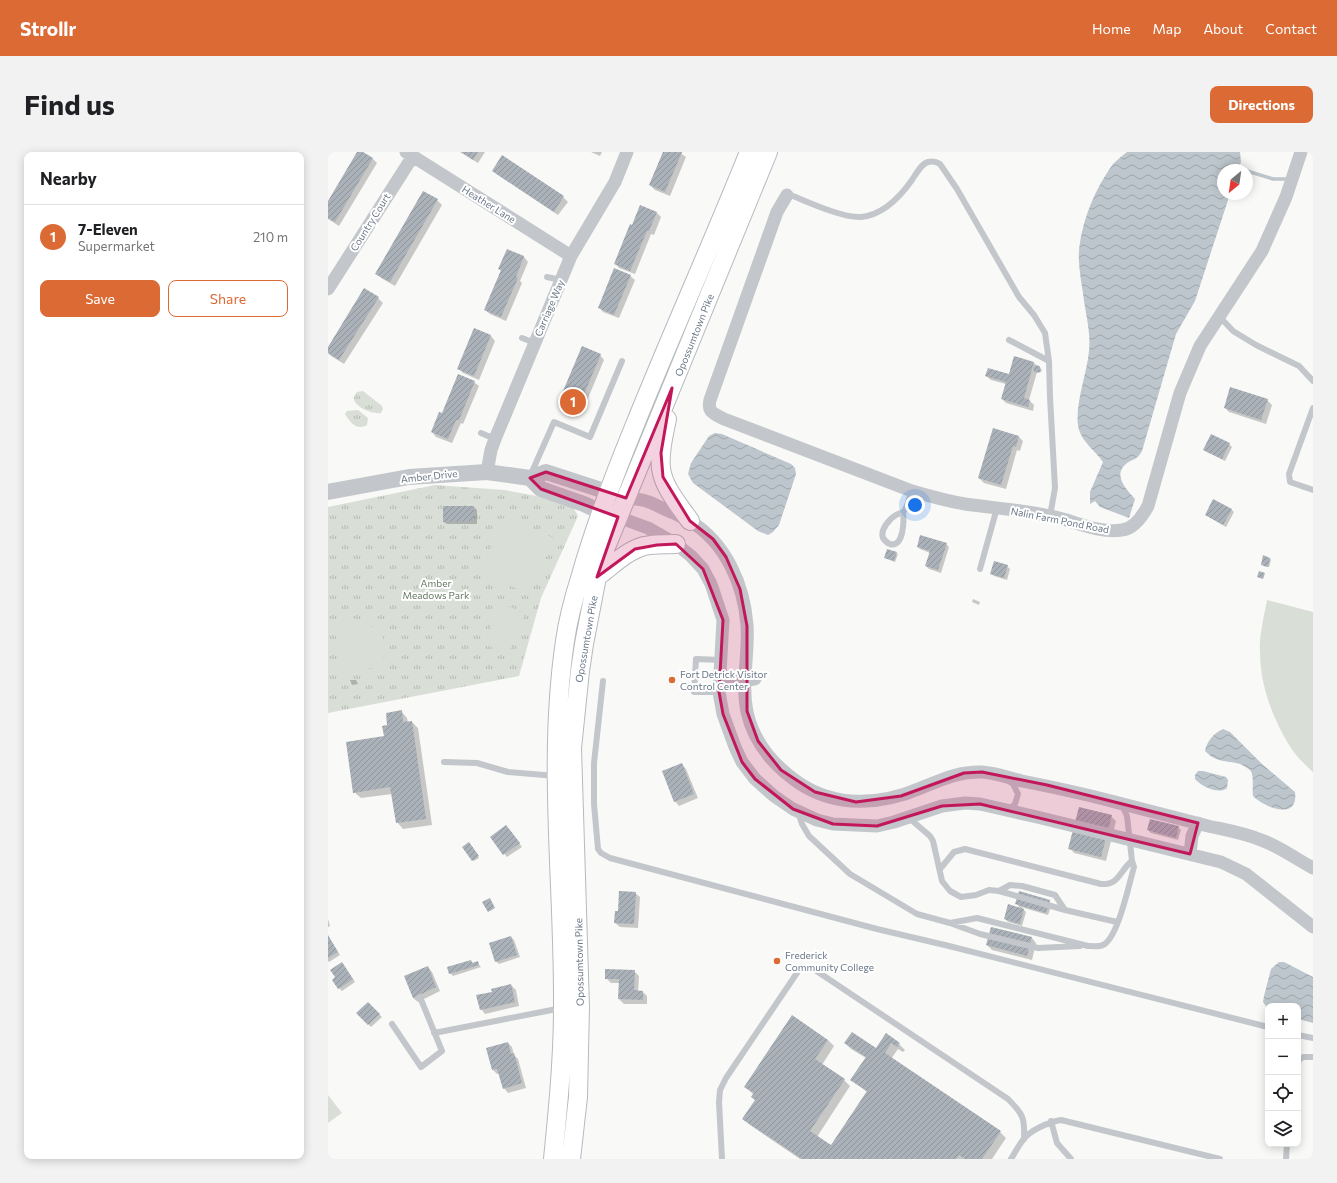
<!DOCTYPE html>
<html lang="en">
<head>
<meta charset="utf-8">
<style>
	body { margin:0; font-family:Commissioner,sans-serif; background:#f2f2f2; color:#202124 }
	.controls { position:absolute; right:12px; bottom:12px; display:grid; overflow:hidden; border-radius:8px; box-shadow:0 2px 10px #0003 }
	.controls button { width:36px; height:36px; display:grid; place-items:center; padding:0; border:0; border-bottom:1px solid #e0e0e0; background:#fff; color:#202124; font:20px sans-serif }
	.compass { position:absolute; left:889px; top:12px; width:36px; height:36px; border-radius:50%; background:#fff; box-shadow:0 2px 10px #0003; rotate:209deg }
	.you { position:absolute; left:587px; top:353px; width:14px; height:14px; margin:-10px; border:3px solid #fff; border-radius:50%; background:#1a73e8; box-shadow:0 0 0 6px #1a73e833 }
	.badge { display:grid; place-items:center; width:26px; height:26px; border-radius:50%; background:#db6a35; color:#fff; font-size:13px; font-weight:700 }
	.pin { position:absolute; translate:-50% -50%; border:2px solid #fff; box-shadow:0 1px 4px #0006 }
	.list { margin:0; padding:0; list-style:none }
	h2 { display:flex; justify-content:space-between; align-items:center; height:52px; margin:0; padding:0 16px; font-size:17px }
	h2 small { font-size:13px; font-weight:400; color:#757577 }
	.list li { display:grid; grid-template-columns:26px 1fr auto; gap:12px; align-items:center; box-sizing:border-box; height:64px; padding:0 16px; border-top:1px solid #e0e0e0 }
	.list b { display:block; font-size:15px; white-space:nowrap }
	.list p { margin:0; font-size:13px; white-space:nowrap; color:#757577 }
	.list em { font-size:13px; font-style:normal; color:#757577 }
	.actions { display:flex; gap:8px; padding:12px 16px }
	.actions a { flex:1; padding:9px 0; border:1px solid #db6a35; border-radius:8px; text-align:center; font-size:14px; color:#db6a35 }
	.actions .main { background:#db6a35; color:#fff }
	.icon { flex:none; width:22px; height:22px; fill:none; stroke:currentColor; stroke-width:2; stroke-linecap:round; stroke-linejoin:round }
	.map { position:relative; flex:none; width:985px; height:1007px; overflow:hidden; border-radius:8px }
	header { display:flex; align-items:center; gap:24px; box-sizing:border-box; height:56px; padding:0 20px; background:#db6a35; color:#fff }
	header strong { font-size:19px }
	nav { display:flex; gap:22px; margin-inline-start:auto; font-size:14px }
	.intro { display:flex; align-items:center; justify-content:space-between; box-sizing:border-box; height:96px; padding:0 24px }
	h1 { margin:0; font-size:28px }
	.button { padding:10px 18px; border-radius:8px; background:#db6a35; color:#fff; font-size:14px; font-weight:700 }
	main { display:flex; gap:24px; padding:0 24px }
	aside { flex:1; background:#fff; border-radius:8px; box-shadow:0 2px 10px #0003 }
	.map>svg:first-child { display:block }
	.park { fill:url(#park-tufts) }
	.garden { fill:#d9ded6 }
	.water { fill:url(#water-waves) }
	.shadow { fill:#0003 }
	.lines { fill:none; stroke-linecap:round; stroke-linejoin:round }
	.stream { stroke:#bdc6cc; stroke-width:3.5 }
	.building { fill:url(#building-hatch) }
	.secondary-casing { stroke:#b5babf; stroke-width:20 }
	.service { stroke:#c3c6ca; stroke-width:6 }
	.minor { stroke:#c3c6ca; stroke-width:13 }
	.tertiary { stroke:#c3c6ca; stroke-width:16 }
	.secondary { stroke:#fff; stroke-width:18 }
	.marked { fill:#c2185b; fill-opacity:0.2; stroke:#c2185b; stroke-width:3; stroke-linejoin:round }
	.poi-dot { fill:#db6a35; stroke:#fff; stroke-width:1.5 }
	.labels { text-anchor:middle; stroke-width:4; stroke-linejoin:round; paint-order:stroke }
	.street-label { font-size:10px; fill:#6a7787; stroke:#fff }
	.park-label { font-size:10px; fill:#667964; stroke:#fff }
	.poi-label { font-size:10px; fill:#6a7787; stroke:#fff; text-anchor:start }
</style>
</head>
<body>
<header>
<strong>Strollr</strong>
<nav><a>Home</a><a>Map</a><a>About</a><a>Contact</a></nav>
</header>
<div class="intro"><h1>Find us</h1><a class="button">Directions</a></div>
<main>
<aside>
<h2>Nearby<small></small></h2>
<ul class="list">
<li><span class="badge">1</span><div><b>7-Eleven</b><p>Supermarket</p></div><em>210 m</em></li>
</ul>
<div class="actions"><a class="main">Save</a><a>Share</a></div>
</aside>
<div class="map">
<svg width="985" height="1007" viewBox="0 0 985 1007">
	<defs>
		<pattern id="park-tufts" width="24" height="20" patternUnits="userSpaceOnUse"><rect width="24" height="20" fill="#d9ded6"/><path d="M3 7l-1-3M5 7V3M7 7l1-3M15 17l-1-3M17 17v-4M19 17l1-3" fill="none" stroke="#b4b9b3"/></pattern>
		<pattern id="water-waves" width="16" height="10" patternUnits="userSpaceOnUse"><rect width="16" height="10" fill="#bdc6cc"/><path d="M0 5q4-4 8 0t8 0" fill="none" stroke="#9ea6ab"/></pattern>
		<pattern id="building-hatch" width="6" height="6" patternUnits="userSpaceOnUse"><rect width="6" height="6" fill="#aab1b8"/><path d="M-1 1l2-2M0 6l6-6M5 7l2-2" fill="none" stroke="#8e959b"/></pattern>
	</defs>
	<rect width="100%" height="100%" fill="#f9f9f7"/>
	<path class="park" d="M35 239 54 254 55 257 53 261C46 263 25 255 26 246 26 244 28 241 29 240Z
		M30 258 40 266 39 273C28 279 22 270 17 262L19 259Z
		M107 333 176 338 242 350 250 364 213 446 191 524 0 561V355Z"/>
	<path class="garden" d="M176 365 226 386 202 442 152 422Z
		M939 448 985 460V620C976 612 967 603 961 593 944 565 932 532 932 500 931 483 936 465 939 448Z
		M173 451 197 461 180 502 156 492Z
		M32 469C56 478 64 491 52 515L10 521 8 476C16 471 23 470 32 469Z
		M0 943 14 961 0 971Z"/>
	<path class="water" d="M799 0H912L913 10 910 18H895V42H902L867 149 848 182 814 299C808 309 806 306 799 311 784 323 798 337 807 347L801 366 772 355 767 349 762 352V340L775 310C767 298 752 289 750 273 747 252 759 221 761 199 763 179 757 160 755 141 753 128 750 112 751 99 754 68 767 37 785 12 789 8 794 4 799 0Z
		M387 281 394 282 463 312 467 316 468 322 451 373 445 380 440 383 430 379 365 331 360 322 363 311 381 284Z
		M895 577 902 580 934 612 967 640C971 669 937 656 925 644 924 636 926 626 923 619 920 616 916 614 912 612 898 608 888 611 877 599 879 589 886 581 895 577Z
		M870 619H875L898 625 900 628 899 636C890 643 873 634 867 627V623Z
		M951 810H956L985 825V871L970 867V854H940V857L935 850 936 844 943 817Z"/>
	<path class="shadow" d="M30 0H33L45 7 49 11 11 74 0 67V51Z
		M132 0H157L150 11Z
		M263 0H274L272 4Z
		M336 0H351L358 5 342 44 327 38 322 33Z
		M165 18 235 45 240 50 230 63 170 23Z
		M109 48 114 53 67 134 53 126 49 121Z
		M329 61 333 65 326 83 323 82 307 122 291 116 287 111 305 74Z
		M179 98 196 105 200 110 192 129 194 131 178 169 162 162 157 158 174 119 171 117Z
		M302 124 307 128 291 166 275 160 271 155Z
		M50 146 55 151 16 212 3 204 0 201V197Z
		M147 177 163 184 167 189 151 228 135 221 131 217Z
		M272 203 276 208 253 263 235 255 231 251Z
		M686 206 706 211 714 218 712 221 709 220 701 248 706 253 705 259 678 251 674 247 678 232 663 228 658 224 681 223Z
		M146 230 151 234 135 272 133 271 124 291 108 285 104 280 114 263Z
		M939 248 944 253 938 272 901 260 897 256Z
		M690 284 695 289 692 299 689 298 678 337 656 331 651 326Z
		M901 292 904 295 897 309 879 300 876 298Z
		M146 355 149 358V372H119L116 370Z
		M904 358 906 360 898 375 878 363Z
		M618 392 621 395 613 421 601 417 598 414 602 401 592 397 590 395Z
		M560 398 570 402 567 410 557 406Z
		M942 406 943 408 941 415 935 414Z
		M679 414 682 417 679 428 666 424 663 421Z
		M645 447 652 450 651 453 644 450Z
		M22 528H28L30 532 24 533Z
		M73 559 79 566 80 570H84L90 576 104 673 75 677 69 670 64 642 33 646 26 640Z
		M354 612 358 617 370 646 351 654 347 649Z
		M783 664 788 669 778 709 746 701 742 696Z
		M850 675 853 678 850 688 823 681 820 678Z
		M181 677 194 695 179 705 163 685Z
		M141 693 151 706 146 709 145 708Z
		M307 741 312 745 310 776 292 775 287 771 291 760Z
		M721 749 724 752 720 763 693 755 698 760 694 774 680 770 677 767 693 757 688 751Z
		M0 767 2 774 0 775Z
		M0 784 12 803 1 810 0 809Z
		M183 785 186 788 192 805 171 812 168 809Z
		M704 786 708 791 704 808 664 798 659 793Z
		M143 809 146 812 149 810 153 815 125 824 122 821Z
		M16 814 27 830 14 839 11 836Z
		M100 815 104 820 112 839 90 850 85 846Z
		M306 819 311 824 310 840H315L319 844V852H296L291 847 292 831H283L278 826Z
		M183 833 188 838 191 854 157 862 153 857 165 841Z
		M40 851 54 865 43 875 30 861Z
		M558 883 571 892 577 898 575 900 570 897 563 907 672 980 678 986 664 1007H472L422 973 415 967 428 948 426 943 417 935 500 888 506 894 494 913 516 928 522 934 489 985 503 994 539 940 523 928 538 906 523 897 517 891 548 897Z
		M180 891 184 895 186 903 190 907 198 936 180 941 176 936 172 921 169 922 165 918Z"/>
	<g class="lines">
		<path class="stream" d="M911 17 916 18
			M919 19 945 27H957"/>
	</g>
	<path class="building" d="M29 0H35L45 6 7 70 0 66V49Z
		M133 0H150L145 8Z
		M335 0H354L337 40 321 33Z
		M174 3 236 44 226 60 164 19Z
		M95 39 110 47 62 130 47 122Z
		M312 53 329 60 321 79H319L302 119 286 112 302 72 304 73Z
		M179 97 196 104 188 125 190 126 173 165 156 158 173 118 170 117Z
		M286 116 303 123 286 163 270 156Z
		M36 136 51 145 11 208 0 201V195Z
		M146 176 163 183 146 224 129 217Z
		M254 194 273 202 249 259 230 251Z
		M686 204 706 210 696 246 702 248 700 255 673 247 678 230 657 224 660 216 681 222Z
		M705.5 217a3.5 3.5 0 1 1 7 0a3.5 3.5 0 1 1-7 0Z
		M130 222 147 229 131 268H128L120 287 103 280 111 260 114 261Z
		M902 235 940 247 933 268 896 256Z
		M665 276 691 284 688 295 685 294 673 333 650 326Z
		M883 282 902 291 894 307 875 298Z
		M885 347 904 357 895 373 877 363Z
		M115 354H146V369L115 370Z
		M592 383 619 391 610 418 597 414 602 399 589 395Z
		M559 397 569 400 566 409 556 406Z
		M935 403 942 406 940 415 933 413Z
		M666 409 680 413 676 426 662 422Z
		M931 419 937 421 935 427 929 425Z
		M74 558 75 570 84 569 98 667 68 671 62 635 25 641 18 590 56 584 54 574 59 573 58 561Z
		M354 611 366 642 346 650 334 619Z
		M751 655 784 663 773 705 740 697Z
		M822 667 851 674 848 686 819 678Z
		M178 673 192 691 175 703 162 685Z
		M141 690 151 704 144 709 134 695Z
		M291 739 308 740 306 772 286 771 287 759H290Z
		M691 739 722 748 718 761 687 752Z
		M162 746 167 756 160 760 154 750Z
		M680 752 696 757 692 772 676 767Z
		M663 775 704 785 699 804 658 793Z
		M0 783 10 800 0 806Z
		M183 784 189 803 167 810 161 791Z
		M143 808 144 811 150 809 151 813 121 822 119 815Z
		M14 810 25 827 10 837 4 828 7 825 2 818Z
		M100 814 108 835 85 846 76 824Z
		M277 817 307 818 306 838 315 839V848L290 847 291 827H277Z
		M183 832 187 850 152 858 148 843 164 840 163 837Z
		M40 850 52 862 40 873 28 861Z
		M464 863 500 888 487 907 517 927 482 979 503 993 539 939 522 928 538 905 516 891 524 880 548 896 558 881 572 891 569 895 563 891 557 901 673 979 654 1007H637L631 1003 628 1007H474L414 967 427 948 423 945 426 941 416 935Z
		M180 890 183 902 186 901 194 931 175 937 169 917 164 918 158 896Z"/>
	<g class="lines">
		<g class="secondary-casing">
			<path id="secondary" d="M339 267C336 282 331 300 333 316 335 335 351 353 362 369
				M269 425C284 414 298 399 316 394 326 392 338 392 348 392
				M225 1007C230 957 235 906 235 855 236 734 219 610 237 489 240 467 246 445 253 423 267 373 286 324 306 275 343 183 384 92 421 0
				M243 1007 250 945 252 855 244 596 252 519 256 492 269 425 278 395 440 0"/>
		</g>
		<path class="service" d="M459 43 465 44C482 51 515 66 533 65 554 63 572 45 584 28 588 22 593 12 600 10 604 9 609 10 612 12L629 37 691 145 706 163 717 181 721 209 722 245 727 336 722 364
			M219 125 233 128
			M891 164 905 179 928 193 971 214 985 229
			M194 186 207 191
			M681 188 721 209
			M985 256 961 322 962 330 985 338
			M153 281 167 287
			M203 322 226 270 262 285 294 209
			M575 360C576 368 576 396 562 392 559 391 557 389 555 386 552 378 561 367 568 363 570 362 574 361 576 359 580 354 581 345 584 339
			M652 417 669 356
			M275 529 266 611V652L270 697 273 701 282 706 549 777 621 794 940 875
			M391 540H366L368 507 393 508
			M116 610 149 611 180 620 228 624
			M794 653 799 664 804 709
			M681 657 687 652 690 642 685 632 681 629
			M470 660 474 672 481 684 522 722 589 762 622 771 652 782 710 796 752 794
			M581 666 602 684 605 689 614 729 622 739 633 745 648 743 661 738 671 739 682 733 694 734 727 743 737 758 789 770
			M612 717 626 700 637 697 773 732C792 733 791 719 804 709L806 715C801 732 790 786 775 793 771 795 764 794 760 794L649 766 622 771
			M671 739 737 758
			M64 872 93 915 114 899 92 845
			M106 881 234 856
			M970 883 985 886
			M970 909 975 905H985
			M723 969 729 991 743 1007
			M394 1007 391 950 392 938 398 926 473 815 484 816 680 947C695 962 697 966 696 987
			M683 1007C687 1001 690 994 695 988 702 978 721 970 733 968L892 1007
			M958 1007 959 992"/>
		<path class="minor" d="M78 0 243 104
			M459 43 449 60 382 248C379 260 386 262 396 267L584 339C601 344 619 349 637 352 665 356 695 358 722 364 745 368 770 382 794 378 806 377 815 363 820 354L852 241 872 194 934 99 958 45 973 0
			M0 137 85 4
			M159 320 163 298 167 287 243 104 287 30 299 0
			M298 346C306 347 314 347 321 350 329 353 337 358 346 361 351 364 357 366 362 369 398 391 416 433 419 473 421 502 413 531 419 560 426 591 446 614 471 631 509 656 553 653 593 636 613 628 631 619 654 620 668 621 681 626 694 629 724 635 753 641 783 649 815 657 848 666 880 674 898 678 916 681 933 688 951 694 968 707 985 716
			M290 365 320 376 348 392 363 404 375 417 383 432 395 468 391 540 395 562 407 595 414 610 427 627 446 644 465 657 489 668 505 672 549 674 566 670 614 654 637 651 652 652 709 665 893 710 918 722 985 775
			M392 526 417 529 427 527
			M862 702 864 684 870 671"/>
		<path class="tertiary" d="M202 326 213 337 256 352 273 360 285 363
			M0 340 81 325 159 320 202 326 218 320 298 346"/>
		<use href="#secondary" class="secondary"/>
	</g>
	<path class="marked" d="M344 236 333 301 335 325 362 369 385 387 398 405 412 437 419 474V559L430 589 453 618 487 640 528 650 573 644 636 621 654 620 719 633 870 671 862 702 652 652 614 654 549 674 505 672 465 657 427 627 414 610 395 562 391 540 395 468 375 417 348 392 329 393 307 397 269 425 290 365 213 337 202 326 218 320 298 346Z"/>
	<g class="poi-dot">
		<circle cx="344" cy="528" r="4"/>
		<circle cx="449" cy="809" r="4"/>
	</g>
	<g class="labels">
		<g class="street-label">
			<text transform="translate(161 52) rotate(32)" y="4">Heather Lane</text>
			<text transform="translate(42 70) rotate(-58)" y="4">Country Court</text>
			<text transform="translate(221 156) rotate(-67)" y="4">Carriage Way</text>
			<text transform="translate(366 183) rotate(-68)" y="4">Opossumtown Pike</text>
			<text transform="translate(101 324) rotate(-6)" y="4">Amber Drive</text>
			<text transform="translate(732 368) rotate(11)" y="4">Nalin Farm Pond Road</text>
			<text transform="translate(258 487) rotate(-80)" y="4">Opossumtown Pike</text>
			<text transform="translate(251 810) rotate(-91)" y="4">Opossumtown Pike</text>
		</g>
		<g class="park-label">
			<text x="108" y="435">Amber<tspan x="108" dy="12">Meadows Park</tspan></text>
		</g>
		<g class="poi-label">
			<text x="352" y="526">Fort Detrick Visitor<tspan x="352" dy="12">Control Center</tspan></text>
			<text x="457" y="807">Frederick<tspan x="457" dy="12">Community College</tspan></text>
		</g>
	</g>
</svg>
<div class="controls">
<button>+</button>
<button>−</button>
<button><svg class="icon" aria-label="locate" viewBox="0 0 24 24"><circle cx="12" cy="12" r="6"/><path d="M12 2v4M12 18v4M2 12h4M18 12h4"/></svg></button>
<button><svg class="icon" aria-label="layers" viewBox="0 0 24 24"><path d="M12 4l9 5-9 5-9-5zM3 14l9 5 9-5"/></svg></button>
</div>
<svg class="compass" viewBox="-18 -18 36 36"><path d="M0-13l5 13h-10z" fill="#e53935"/><path d="M0 13l5-13h-10z" fill="#757577"/></svg>
<div class="you"></div>
<div class="pin badge" style="left:245px;top:250px">1</div>
</div>
</main>
</body>
</html>
